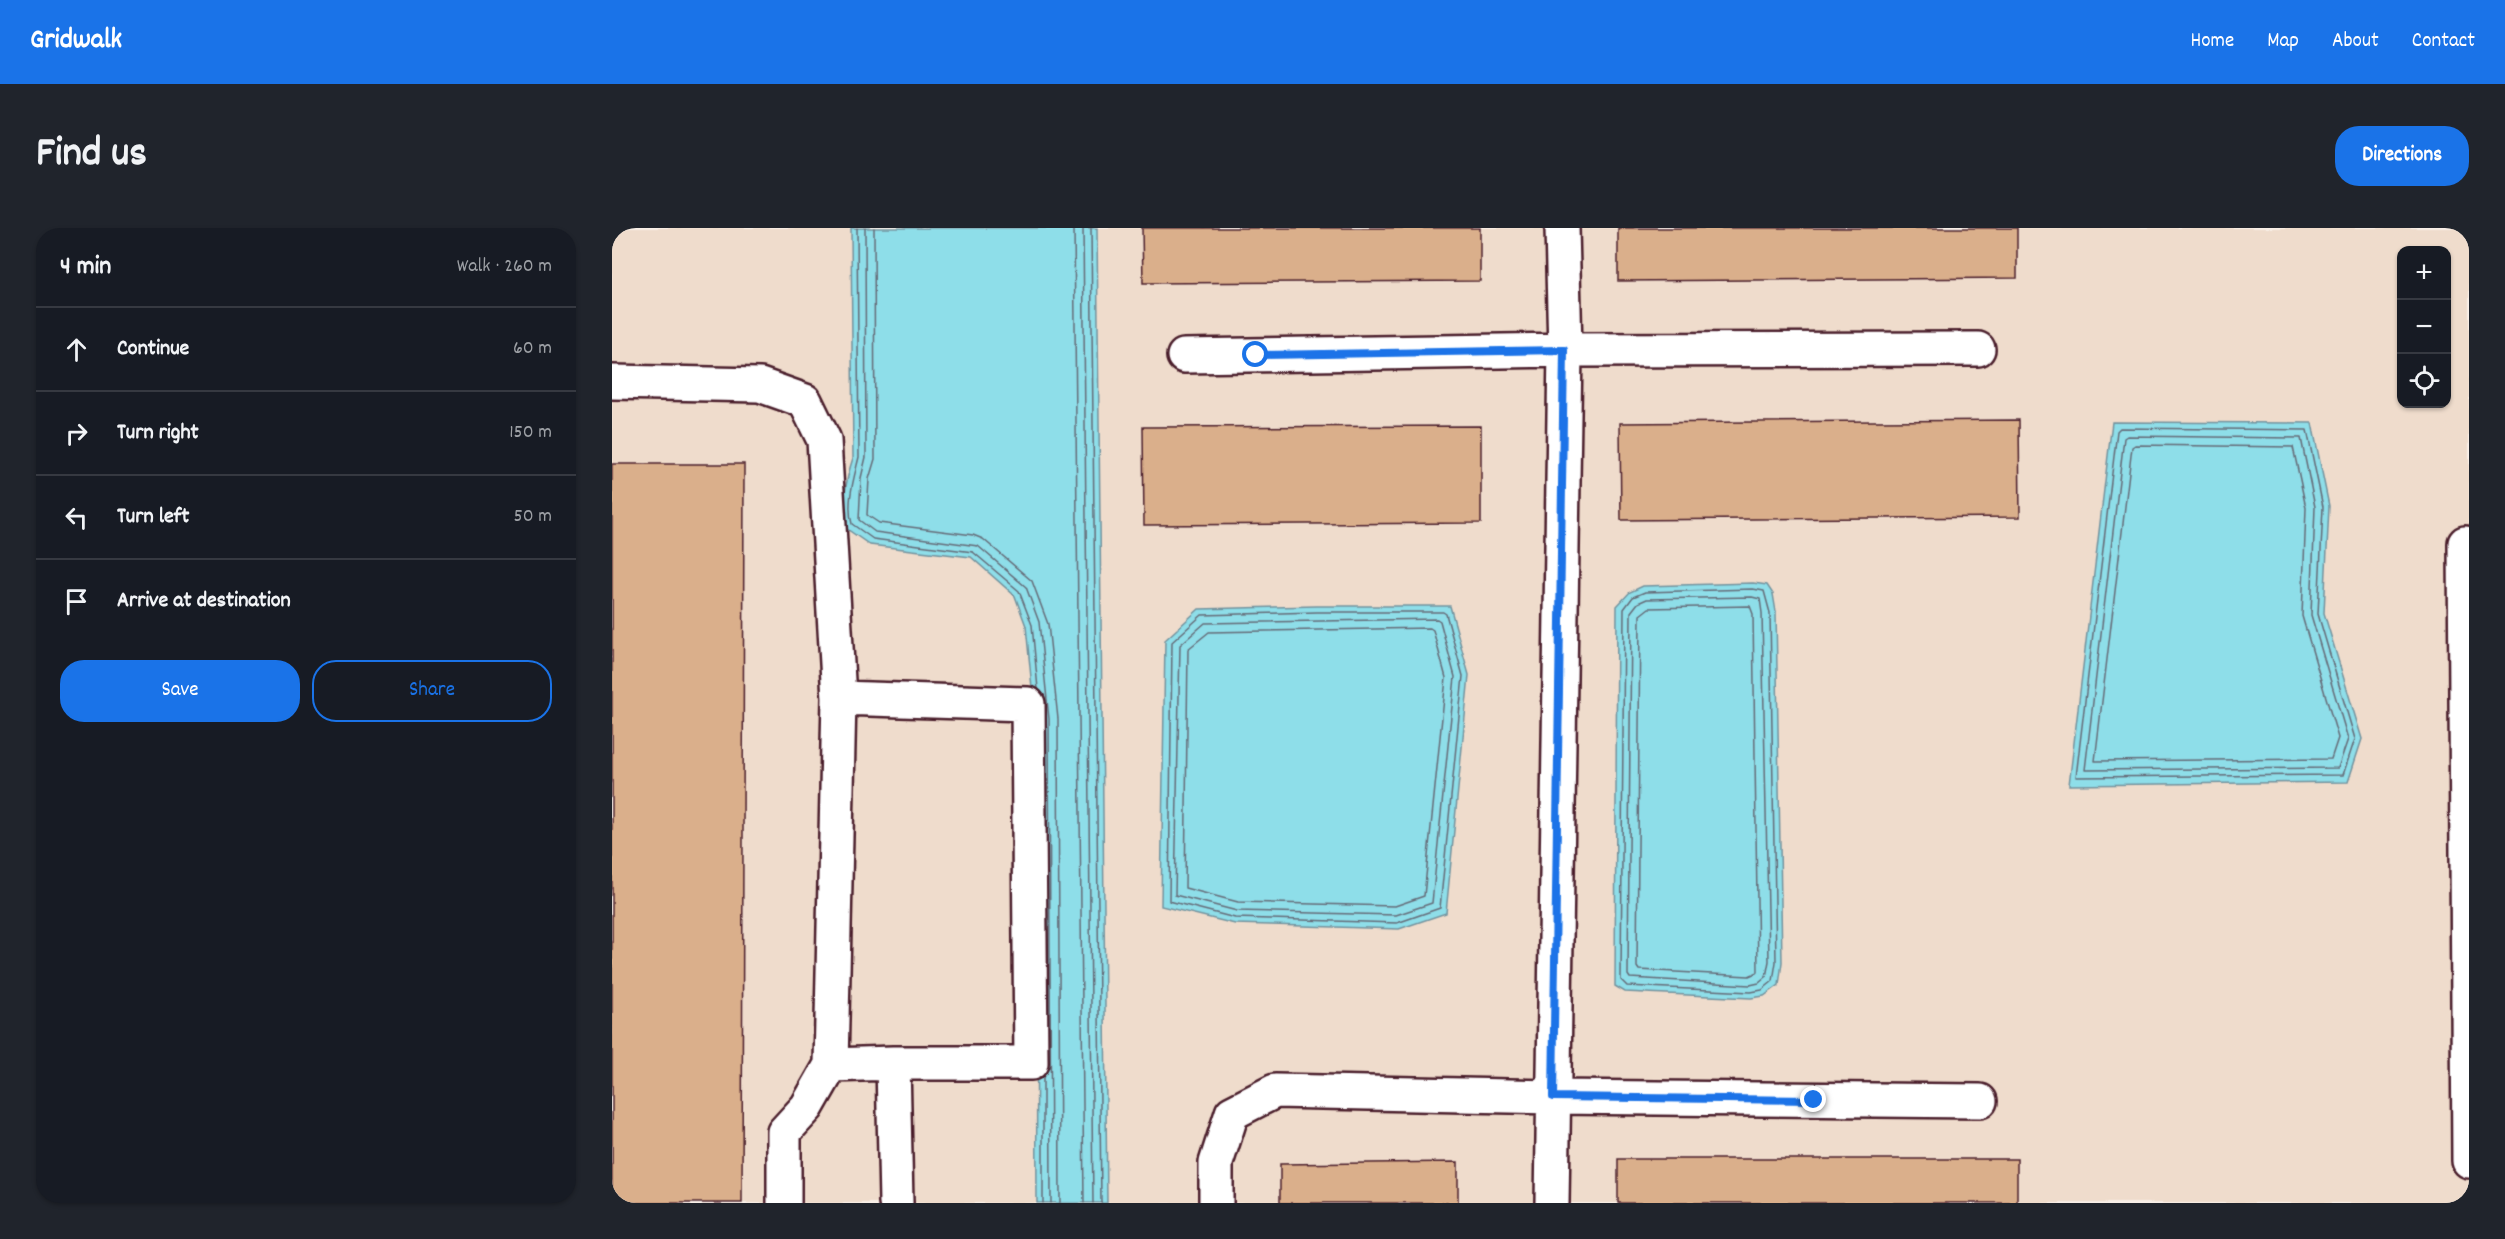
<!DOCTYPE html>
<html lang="en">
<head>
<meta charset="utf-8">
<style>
	body { margin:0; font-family:Dekko,sans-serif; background:#20242c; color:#f1f3f6 }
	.controls { position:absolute; right:18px; top:18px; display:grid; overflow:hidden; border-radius:12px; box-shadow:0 2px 4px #0004 }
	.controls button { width:54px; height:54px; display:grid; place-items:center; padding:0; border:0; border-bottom:2px solid #363941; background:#171b24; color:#f1f3f6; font:30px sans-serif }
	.stop { position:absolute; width:18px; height:18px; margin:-14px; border:4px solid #1a73e8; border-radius:50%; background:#fff }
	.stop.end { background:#1a73e8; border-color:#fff; box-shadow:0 2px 6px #0008 }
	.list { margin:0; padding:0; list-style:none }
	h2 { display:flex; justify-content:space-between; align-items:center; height:78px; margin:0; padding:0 24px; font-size:26px }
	h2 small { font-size:20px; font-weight:400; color:#9ea1a6 }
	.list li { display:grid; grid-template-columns:39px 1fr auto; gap:18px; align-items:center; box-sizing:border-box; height:84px; padding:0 24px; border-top:2px solid #363941 }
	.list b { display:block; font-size:22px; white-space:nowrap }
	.list em { font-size:20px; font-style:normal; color:#9ea1a6 }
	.actions { display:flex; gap:12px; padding:18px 24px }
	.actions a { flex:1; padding:14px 0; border:2px solid #1a73e8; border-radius:24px; text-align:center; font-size:21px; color:#1a73e8 }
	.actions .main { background:#1a73e8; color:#fff }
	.icon { flex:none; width:33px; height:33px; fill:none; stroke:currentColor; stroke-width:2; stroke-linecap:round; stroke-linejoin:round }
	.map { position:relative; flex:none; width:1857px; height:975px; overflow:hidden; border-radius:24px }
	header { display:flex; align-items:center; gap:36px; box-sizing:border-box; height:84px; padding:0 30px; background:#1a73e8; color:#fff }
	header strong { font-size:28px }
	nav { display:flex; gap:33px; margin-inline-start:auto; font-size:21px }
	.intro { display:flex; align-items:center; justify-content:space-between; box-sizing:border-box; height:144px; padding:0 36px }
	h1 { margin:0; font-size:42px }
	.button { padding:15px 27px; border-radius:24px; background:#1a73e8; color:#fff; font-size:21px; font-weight:700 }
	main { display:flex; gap:36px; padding:0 36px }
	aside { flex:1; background:#171b24; border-radius:24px; box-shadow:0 2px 4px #0004 }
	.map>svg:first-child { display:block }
	.built { fill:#efdccc; fill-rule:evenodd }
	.water { fill:#8edee9; stroke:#73929d; stroke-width:1.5 }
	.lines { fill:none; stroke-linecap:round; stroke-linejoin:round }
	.shore { stroke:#656b77; stroke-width:1.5 }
	.building { fill:#daaf8b; stroke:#4a1f2b; stroke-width:1.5 }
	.minor-casing { stroke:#4a1f2b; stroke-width:38 }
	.minor { stroke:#fff; stroke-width:33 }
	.route { stroke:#1a73e8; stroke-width:8 }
</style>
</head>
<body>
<header>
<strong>Gridwalk</strong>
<nav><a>Home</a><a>Map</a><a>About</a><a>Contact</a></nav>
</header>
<div class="intro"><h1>Find us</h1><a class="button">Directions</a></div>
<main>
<aside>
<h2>4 min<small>Walk · 260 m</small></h2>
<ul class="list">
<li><svg class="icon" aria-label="ahead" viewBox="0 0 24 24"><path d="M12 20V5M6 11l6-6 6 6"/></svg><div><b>Continue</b></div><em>60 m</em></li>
<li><svg class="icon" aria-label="right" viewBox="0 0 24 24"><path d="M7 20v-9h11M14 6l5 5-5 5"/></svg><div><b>Turn right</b></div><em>150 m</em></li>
<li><svg class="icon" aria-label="left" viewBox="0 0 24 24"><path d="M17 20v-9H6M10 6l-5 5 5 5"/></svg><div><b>Turn left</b></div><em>50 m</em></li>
<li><svg class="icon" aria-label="arrive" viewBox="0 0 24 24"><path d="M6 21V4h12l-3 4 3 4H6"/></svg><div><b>Arrive at destination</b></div></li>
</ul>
<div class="actions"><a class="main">Save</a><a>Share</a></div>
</aside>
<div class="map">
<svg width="1857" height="975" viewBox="0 0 1857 975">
	<rect width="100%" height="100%" fill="#f8efe8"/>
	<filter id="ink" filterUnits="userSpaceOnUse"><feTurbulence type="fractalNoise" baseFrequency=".0167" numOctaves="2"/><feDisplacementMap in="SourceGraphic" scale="12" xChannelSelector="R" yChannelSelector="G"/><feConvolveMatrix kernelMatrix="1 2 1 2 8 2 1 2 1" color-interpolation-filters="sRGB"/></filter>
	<g filter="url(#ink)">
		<path class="built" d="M0 0H1857V975H0ZM1790 22H1834V176H1790Z"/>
		<path class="water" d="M239 0H485L495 975H425L423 491 414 398 403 368 359 329 258 317 235 301C229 279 234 251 241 230Z
			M1500 194 1700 195 1717 278 1712 385 1750 511 1736 554 1457 557Z
			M1141 355 1155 357 1161 366 1164 384 1170 734 1167 757 1152 768 1139 770 1013 764 1003 758 1005 378 1018 364 1031 358Z
			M705 378H838L857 447 834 685 787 701 623 696 549 678 553 412 587 381Z"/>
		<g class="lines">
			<path class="shore" d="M245 0 247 229C242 250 234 275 240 296L261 311 361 324 407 363 420 397 426 461
				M253 0 254 229 249 250 247 292 263 304 366 318 414 359 427 394 437 491 439 975
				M262 0 263 231 257 251 255 287 267 295 361 307 371 311 420 353 436 396 446 491 448 975
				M462 0 472 975
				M471 0 481 975
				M479 0 489 975
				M1508 200 1695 202 1711 279 1706 386 1743 511 1731 547 1464 549 1505 203Z
				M1515 208 1689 210 1703 279 1699 387 1736 511 1726 540 1473 542 1512 210Z
				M1523 217 1681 219 1694 280 1690 388 1726 510 1719 531 1483 533 1520 219Z
				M1141 361 1152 363 1158 385 1164 734 1161 753 1150 762 1139 764 1015 758 1009 752 1012 381 1021 369 1033 364Z
				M1140 369 1148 371 1150 385 1157 733 1154 749 1147 755 1138 757 1018 750 1016 747 1019 384 1026 375 1035 371Z
				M1138 378 1141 386 1146 744 1137 748 1027 742 1025 739 1028 387 1037 380Z
				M705 384H831L834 386 851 448 828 680 785 695 623 690 557 673 560 414 590 387Z
				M825 391 828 393 843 449 820 675 784 687 625 683 563 667 568 417 593 395Z
				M818 400 821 402 834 450 812 668 783 678 626 674 573 660 576 421 597 404Z
				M431 848V975"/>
		</g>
		<path class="building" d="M530 0H868V53L531 55Z
			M1006 0H1405V50L1006 53Z
			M1407 192 1408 289 1009 292 1008 195Z
			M869 198V295L532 297 531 199Z
			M0 236H132L130 975H0Z
			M1006 931H1405V975H1006Z
			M846 934V975H668V936Z"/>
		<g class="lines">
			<g class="minor-casing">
				<path id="minor" d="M572 128 953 122 1366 121
					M0 154 148 157 193 173 212 212 227 470
					M1853 315 1857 933
					M219 837 227 470 416 476 419 835H281
					M172 975V904L195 879 219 837 281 835 284 975
					M604 975V935L620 885 663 863 941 869 1368 873
					M940 975 953 122 950 0"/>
			</g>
			<use href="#minor" class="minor"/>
		</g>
	</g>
	<g class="lines" filter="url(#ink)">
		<path class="route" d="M644 127 952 122 941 869 1202 872"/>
	</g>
</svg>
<div class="controls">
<button>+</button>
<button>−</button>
<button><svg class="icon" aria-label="locate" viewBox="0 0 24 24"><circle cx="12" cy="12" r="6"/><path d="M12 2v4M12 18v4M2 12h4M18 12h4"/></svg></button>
</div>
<div class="stop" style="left:644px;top:127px"></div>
<div class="stop end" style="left:1202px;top:872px"></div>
</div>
</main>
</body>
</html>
